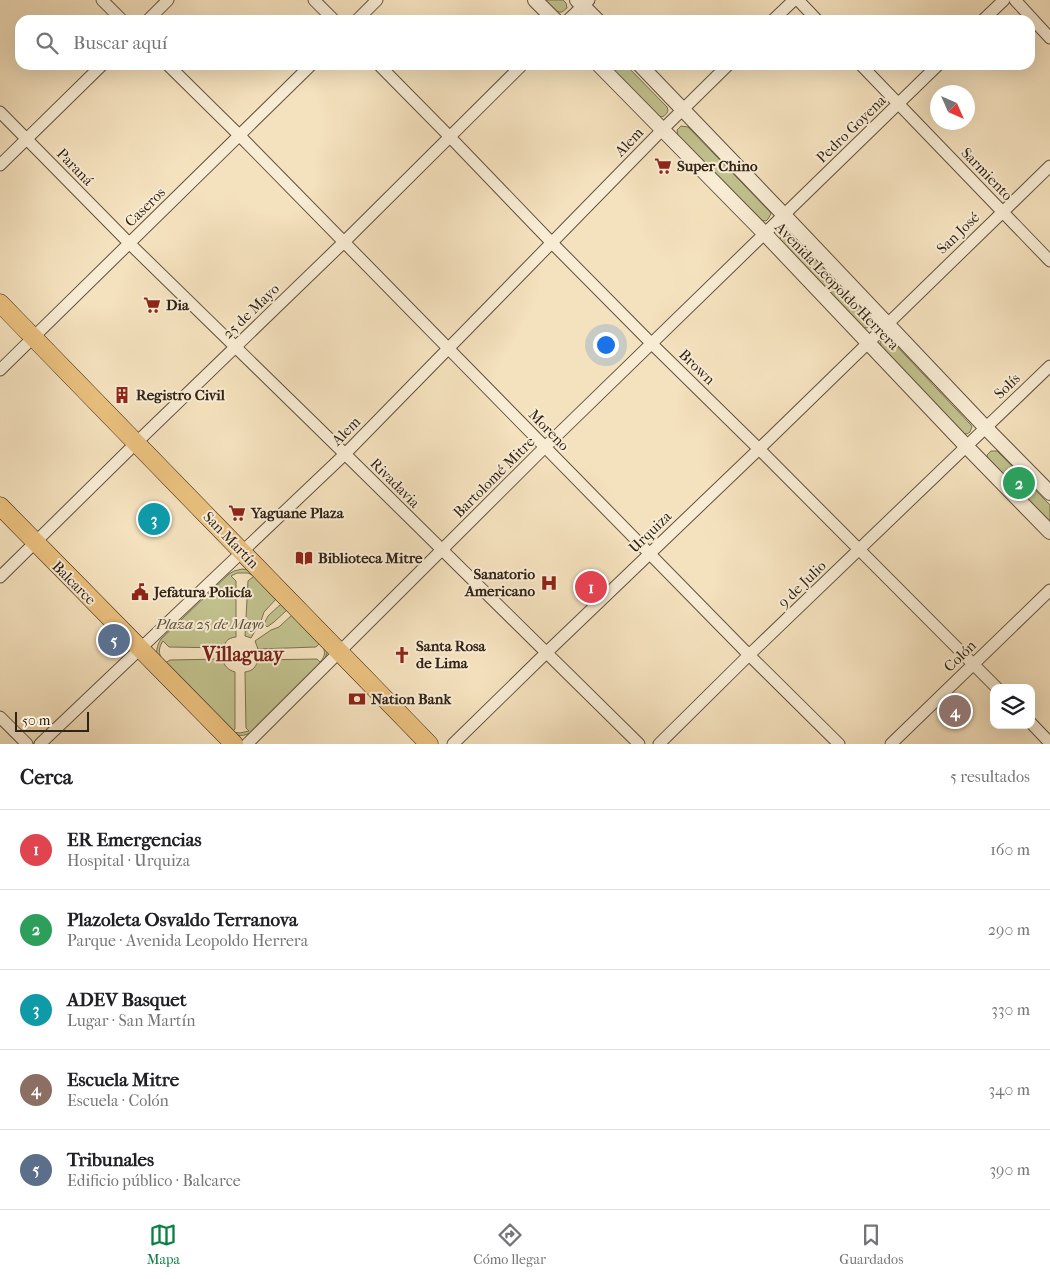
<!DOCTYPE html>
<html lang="es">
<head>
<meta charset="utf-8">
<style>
	body { margin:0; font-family:"IM FELL French Canon",serif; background:#f2f2f2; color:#202124 }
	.controls { position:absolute; right:15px; bottom:15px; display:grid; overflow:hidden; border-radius:10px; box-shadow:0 5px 20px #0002 }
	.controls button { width:45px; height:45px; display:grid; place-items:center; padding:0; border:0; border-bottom:1px solid #e0e0e0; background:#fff; color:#202124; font:25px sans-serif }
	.compass { position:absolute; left:930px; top:85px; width:45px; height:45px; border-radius:50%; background:#fff; box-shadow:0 5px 20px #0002; rotate:135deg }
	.scale { position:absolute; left:15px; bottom:12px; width:74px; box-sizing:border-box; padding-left:5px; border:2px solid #322317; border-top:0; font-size:14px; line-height:18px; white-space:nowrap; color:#322317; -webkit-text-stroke:4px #f8ecd4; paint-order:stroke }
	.you { position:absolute; left:605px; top:344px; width:18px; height:18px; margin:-12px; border:4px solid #fff; border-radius:50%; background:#1a73e8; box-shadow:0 0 0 8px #1a73e833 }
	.badge { display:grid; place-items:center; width:32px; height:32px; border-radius:50%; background:#0b8043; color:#fff; font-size:16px; font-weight:700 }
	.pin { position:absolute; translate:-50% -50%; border:2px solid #fff; box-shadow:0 1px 5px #0006 }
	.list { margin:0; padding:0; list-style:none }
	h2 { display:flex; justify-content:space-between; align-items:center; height:65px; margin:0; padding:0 20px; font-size:21px }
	h2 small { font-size:16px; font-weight:400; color:#757577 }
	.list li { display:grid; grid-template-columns:32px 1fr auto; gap:15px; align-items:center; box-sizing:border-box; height:80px; padding:0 20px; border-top:1px solid #e0e0e0 }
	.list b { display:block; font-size:19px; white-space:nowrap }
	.list p { margin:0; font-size:16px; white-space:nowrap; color:#757577 }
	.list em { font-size:16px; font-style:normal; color:#757577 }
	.icon { flex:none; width:28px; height:28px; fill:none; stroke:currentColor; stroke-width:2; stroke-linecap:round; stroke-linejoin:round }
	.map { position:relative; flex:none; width:1050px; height:744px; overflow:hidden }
	.search { position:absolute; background:#fff; box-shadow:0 5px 20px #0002; left:15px; right:15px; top:15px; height:55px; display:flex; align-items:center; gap:12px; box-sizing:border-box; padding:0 18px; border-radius:15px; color:#757577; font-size:19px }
	.sheet { height:465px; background:#fff }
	nav { display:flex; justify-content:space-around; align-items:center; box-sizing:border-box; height:70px; border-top:1px solid #e0e0e0; background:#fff; font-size:14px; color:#757577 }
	nav a { display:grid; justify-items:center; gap:2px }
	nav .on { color:#0b8043 }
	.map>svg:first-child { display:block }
	.green { fill:#c1c18d; stroke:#7a7252; fill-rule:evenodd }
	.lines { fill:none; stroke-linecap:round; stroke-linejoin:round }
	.minor-casing { stroke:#625240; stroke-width:13 }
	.tertiary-casing { stroke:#625240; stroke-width:16 }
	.primary-casing { stroke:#322317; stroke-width:19 }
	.minor { stroke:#f8ecd4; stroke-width:11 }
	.tertiary { stroke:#f8ecd4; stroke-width:14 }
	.primary { stroke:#eac07e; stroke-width:18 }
	.labels { text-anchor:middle; stroke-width:4; stroke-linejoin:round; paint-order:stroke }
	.street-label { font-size:15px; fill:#322317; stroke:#f8ecd4 }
	.poi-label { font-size:15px; font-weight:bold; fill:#322317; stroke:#f8ecd4; text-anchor:start }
	.park-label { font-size:15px; font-style:italic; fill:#5d523a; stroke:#f8ecd4 }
	.district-label { font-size:20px; font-weight:bold; fill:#7a1f14; stroke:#f8ecd4 }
</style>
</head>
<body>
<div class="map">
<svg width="1050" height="744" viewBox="0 0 1050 744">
	<rect width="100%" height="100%" fill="#f4e1bd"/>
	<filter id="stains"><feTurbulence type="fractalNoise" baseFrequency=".004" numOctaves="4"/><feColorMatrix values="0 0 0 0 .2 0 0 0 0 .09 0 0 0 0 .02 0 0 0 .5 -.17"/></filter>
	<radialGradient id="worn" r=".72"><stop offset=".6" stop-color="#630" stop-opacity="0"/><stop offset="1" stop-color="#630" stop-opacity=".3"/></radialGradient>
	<path class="green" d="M545 0H563L566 3 567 8 562 12H557Z
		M608 65H626L667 107 668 110C667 115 663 118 658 116Z
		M681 126 688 127 770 212 771 214 768 219 766 221 760 220 678 136 677 130Z
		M787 231 791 233 871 319 872 321 870 326 867 328 862 327 781 242 780 235 782 233Z
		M884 338 891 340 971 425 972 427 970 432 967 434 962 433 881 347 880 342Z
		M991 451H997L1050 505V523L988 459 987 455Z
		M242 569 249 570 255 573 324 644 327 653 325 659 321 664 253 731C245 737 236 737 228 731L158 660C155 653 157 645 161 639L229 574 234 571ZM237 573H248L254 576 248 581 245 636 251 638 261 621 264 612 277 598 282 603 268 616 264 624 267 627 274 622 288 609 293 614 279 627 271 630 255 641 258 649 316 647 320 643C326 650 326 656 320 662L317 659 258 660C256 667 253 671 245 672L246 728 249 731 240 733 232 732 235 729V672C228 670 224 666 223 659L170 660 165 663C159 656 157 650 163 641L169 647 224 648C225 641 228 638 236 637V581L231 576Z"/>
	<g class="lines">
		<g class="minor-casing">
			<path id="minor" d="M102 0 122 20
				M314 0 334 20
				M798 0 817 20
				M1015 0 1050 38
				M148 20 168 0
				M357 20 377 0
				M568 20 589 0
				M773 20 794 0
				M983 20 1004 0
				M168 65 239 135 749 655 839 744
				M379 65 450 137 552 243 652 344 759 449 997 688
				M861 65 1050 261
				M0 112 129 243 345 454 639 744
				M0 165 102 65
				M0 370 311 65
				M0 577 136 443 344 242 522 65
				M0 717 27 744
				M1031 723 1050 743
				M40 744 345 454 663 129 728 65
				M247 744 545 447 938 65
				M453 744 546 653 759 449 1050 166
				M659 744 749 655 1050 366
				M891 744 1050 590"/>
		</g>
		<g class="tertiary-casing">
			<path id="tertiary" d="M535 0 555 20
				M577 0 597 20
				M599 65 765 234 967 447 1050 532
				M640 65 784 215 986 428 1050 493"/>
		</g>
		<g class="primary-casing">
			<path id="primary" d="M0 303 429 744
				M0 506 234 744"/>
		</g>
		<use href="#minor" class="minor"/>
		<use href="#tertiary" class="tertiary"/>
		<use href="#primary" class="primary"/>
	</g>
	<defs>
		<g id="supermarket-bare" transform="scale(1.35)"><path d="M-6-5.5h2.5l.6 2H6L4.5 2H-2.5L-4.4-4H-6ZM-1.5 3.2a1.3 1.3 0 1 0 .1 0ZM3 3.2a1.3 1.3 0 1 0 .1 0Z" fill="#8f2418" stroke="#f8ecd4" stroke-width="2.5" paint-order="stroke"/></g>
		<g id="building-bare" transform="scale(1.35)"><path d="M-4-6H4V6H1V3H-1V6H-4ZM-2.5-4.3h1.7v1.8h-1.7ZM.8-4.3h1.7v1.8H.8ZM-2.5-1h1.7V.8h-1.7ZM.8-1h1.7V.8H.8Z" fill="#8f2418" stroke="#f8ecd4" stroke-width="2.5" paint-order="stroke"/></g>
		<g id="library-bare" transform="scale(1.35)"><path d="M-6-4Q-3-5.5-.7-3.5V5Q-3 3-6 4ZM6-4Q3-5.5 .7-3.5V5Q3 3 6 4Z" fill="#8f2418" stroke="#f8ecd4" stroke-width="2.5" paint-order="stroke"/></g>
		<g id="hospital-bare" transform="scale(1.35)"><path d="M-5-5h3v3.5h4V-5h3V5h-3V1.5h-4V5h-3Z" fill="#8f2418" stroke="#f8ecd4" stroke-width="2.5" paint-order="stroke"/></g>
		<g id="civic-bare" transform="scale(1.35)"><path d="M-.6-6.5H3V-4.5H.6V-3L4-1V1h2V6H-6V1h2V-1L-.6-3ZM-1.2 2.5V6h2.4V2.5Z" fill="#8f2418" stroke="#f8ecd4" stroke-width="2.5" paint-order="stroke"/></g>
		<g id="church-bare" transform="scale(1.35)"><path d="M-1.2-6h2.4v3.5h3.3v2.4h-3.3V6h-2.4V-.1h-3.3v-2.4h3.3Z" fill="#8f2418" stroke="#f8ecd4" stroke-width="2.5" paint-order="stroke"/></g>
		<g id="bank-bare" transform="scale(1.35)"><path d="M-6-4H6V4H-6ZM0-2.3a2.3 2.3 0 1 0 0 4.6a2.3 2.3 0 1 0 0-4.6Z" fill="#8f2418" stroke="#f8ecd4" stroke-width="2.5" paint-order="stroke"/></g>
	</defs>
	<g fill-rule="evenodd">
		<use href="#supermarket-bare" x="663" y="166"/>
		<use href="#supermarket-bare" x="152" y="305"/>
		<use href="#building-bare" x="122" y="395"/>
		<use href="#supermarket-bare" x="237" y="513"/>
		<use href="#library-bare" x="304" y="558"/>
		<use href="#hospital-bare" x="549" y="583"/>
		<use href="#civic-bare" x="140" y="592"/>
		<use href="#church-bare" x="402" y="655"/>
		<use href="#bank-bare" x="357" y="699"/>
	</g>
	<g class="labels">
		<g class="street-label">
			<text transform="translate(851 129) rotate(-44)" y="5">Pedro Goyena</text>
			<text transform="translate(629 142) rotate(-46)" y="5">Alem</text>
			<text transform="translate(75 167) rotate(46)" y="5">Paraná</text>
			<text transform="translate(987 174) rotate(46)" y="5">Sarmiento</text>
			<text transform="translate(145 207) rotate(-44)" y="5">Caseros</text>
			<text transform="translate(958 233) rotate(-44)" y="5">San José</text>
			<text transform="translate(837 286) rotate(46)" y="5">Avenida Leopoldo Herrera</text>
			<text transform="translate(251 311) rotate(-44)" y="5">25 de Mayo</text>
			<text transform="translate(697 367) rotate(44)" y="5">Brown</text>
			<text transform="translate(1007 386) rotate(-44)" y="5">Solís</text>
			<text transform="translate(549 430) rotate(46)" y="5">Moreno</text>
			<text transform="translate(346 431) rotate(-45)" y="5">Alem</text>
			<text transform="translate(494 477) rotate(-45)" y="5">Bartolomé Mitre</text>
			<text transform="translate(395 483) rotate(45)" y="5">Rivadavia</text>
			<text transform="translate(650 532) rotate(-44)" y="5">Urquiza</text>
			<text transform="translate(231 540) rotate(46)" y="5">San Martín</text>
			<text transform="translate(74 583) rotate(45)" y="5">Balcarce</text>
			<text transform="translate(802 584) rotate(-44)" y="5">9 de Julio</text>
			<text transform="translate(960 656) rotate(-44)" y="5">Colón</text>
		</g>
		<g class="poi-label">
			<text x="677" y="171">Super Chino</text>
			<text x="166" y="310">Dia</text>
			<text x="136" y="400">Registro Civil</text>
			<text x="251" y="518">Yaguane Plaza</text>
			<text x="318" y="563">Biblioteca Mitre</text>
			<text x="535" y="579" text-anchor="end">Sanatorio<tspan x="535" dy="17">Americano</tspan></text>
			<text x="154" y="597">Jefatura Policía</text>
			<text x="416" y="651">Santa Rosa<tspan x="416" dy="17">de Lima</tspan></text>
			<text x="371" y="704">Nation Bank</text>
		</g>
		<g class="park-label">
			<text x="210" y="629">Plaza 25 de Mayo</text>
		</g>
		<g class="district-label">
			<text x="243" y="661">Villaguay</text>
		</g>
	</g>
	<rect width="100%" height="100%" filter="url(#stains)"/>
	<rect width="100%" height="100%" fill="url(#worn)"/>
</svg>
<div class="controls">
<button><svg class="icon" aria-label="layers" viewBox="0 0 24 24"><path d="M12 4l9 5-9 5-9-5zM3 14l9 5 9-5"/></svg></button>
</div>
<svg class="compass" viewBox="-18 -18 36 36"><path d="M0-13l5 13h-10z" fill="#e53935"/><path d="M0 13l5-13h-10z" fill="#757577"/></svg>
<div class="scale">50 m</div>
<div class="you"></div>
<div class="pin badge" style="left:591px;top:587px;background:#e0444e">1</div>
<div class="pin badge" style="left:1019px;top:483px;background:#2e9e5b">2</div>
<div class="pin badge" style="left:154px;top:519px;background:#0f9aa8">3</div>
<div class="pin badge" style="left:955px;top:711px;background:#8d6e63">4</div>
<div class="pin badge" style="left:114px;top:640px;background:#5c6f8a">5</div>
<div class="search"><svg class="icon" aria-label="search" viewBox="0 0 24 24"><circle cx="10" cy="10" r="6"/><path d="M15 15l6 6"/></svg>Buscar aquí</div>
</div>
<section class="sheet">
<h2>Cerca<small>5 resultados</small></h2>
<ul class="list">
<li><span class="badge" style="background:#e0444e">1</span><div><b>ER Emergencias</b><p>Hospital · Urquiza</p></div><em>160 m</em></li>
<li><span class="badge" style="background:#2e9e5b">2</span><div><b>Plazoleta Osvaldo Terranova</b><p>Parque · Avenida Leopoldo Herrera</p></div><em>290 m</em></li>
<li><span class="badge" style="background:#0f9aa8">3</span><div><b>ADEV Basquet</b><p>Lugar · San Martín</p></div><em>330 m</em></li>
<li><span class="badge" style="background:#8d6e63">4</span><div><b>Escuela Mitre</b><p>Escuela · Colón</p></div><em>340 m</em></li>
<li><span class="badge" style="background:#5c6f8a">5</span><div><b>Tribunales</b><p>Edificio público · Balcarce</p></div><em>390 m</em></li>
</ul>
</section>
<nav>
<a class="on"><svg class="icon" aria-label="map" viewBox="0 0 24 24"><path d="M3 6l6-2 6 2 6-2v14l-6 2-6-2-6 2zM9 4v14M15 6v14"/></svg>Mapa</a>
<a><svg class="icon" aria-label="directions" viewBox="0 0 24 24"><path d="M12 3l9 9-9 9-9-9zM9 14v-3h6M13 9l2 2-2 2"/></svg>Cómo llegar</a>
<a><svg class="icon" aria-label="saved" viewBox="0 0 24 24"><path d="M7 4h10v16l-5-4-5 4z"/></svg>Guardados</a>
</nav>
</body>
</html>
